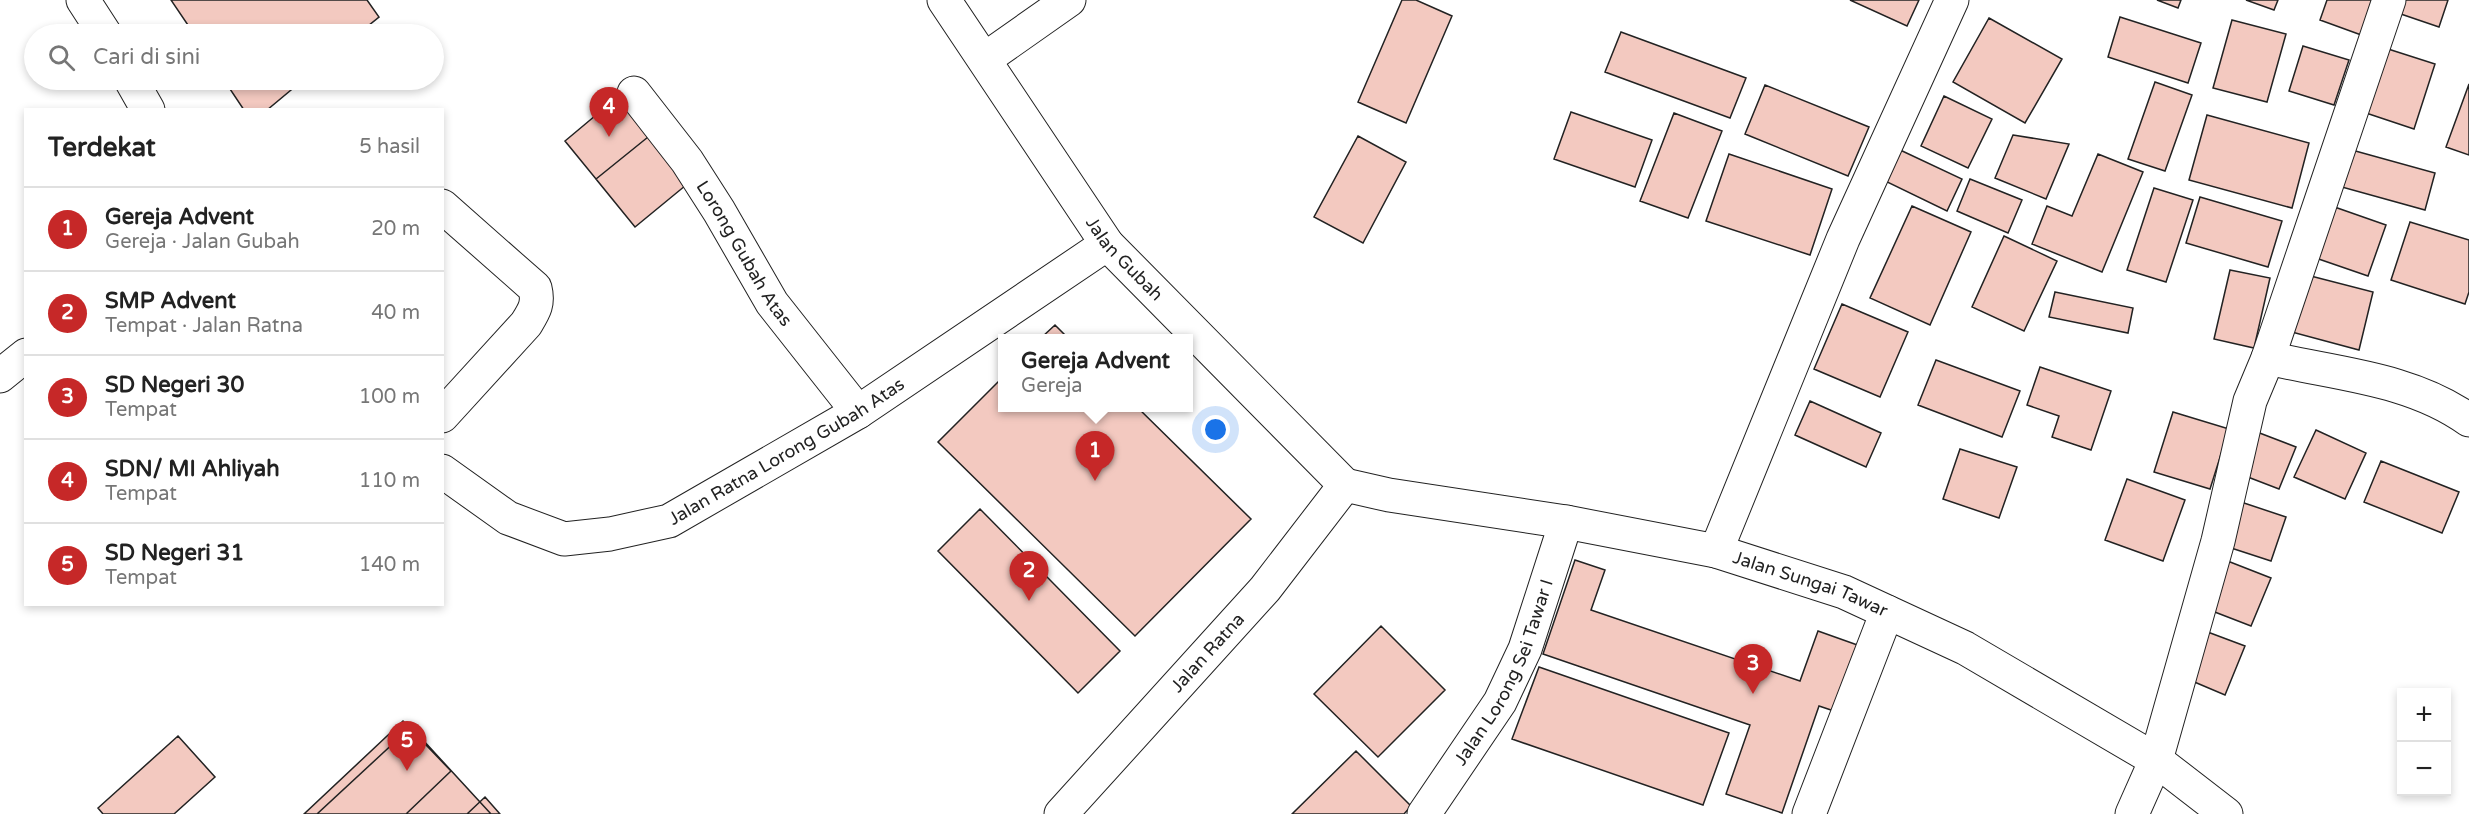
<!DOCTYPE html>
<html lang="id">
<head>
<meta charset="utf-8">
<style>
	body { margin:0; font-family:"Varela Round",sans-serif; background:#f2f2f2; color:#222 }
	.controls { position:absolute; right:18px; bottom:18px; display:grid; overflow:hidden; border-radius:0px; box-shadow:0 3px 9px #0003 }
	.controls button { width:54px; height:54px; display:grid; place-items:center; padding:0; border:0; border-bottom:2px solid #e0e0e0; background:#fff; color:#222; font:30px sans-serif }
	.you { position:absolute; left:1216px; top:430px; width:21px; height:21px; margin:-15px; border:4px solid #fff; border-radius:50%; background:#1a73e8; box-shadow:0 0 0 9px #1a73e833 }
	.badge { display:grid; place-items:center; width:39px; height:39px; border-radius:50%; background:#c62828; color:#fff; font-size:20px; font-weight:700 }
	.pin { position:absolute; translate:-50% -50px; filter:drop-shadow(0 2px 3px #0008) }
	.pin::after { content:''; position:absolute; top:32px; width:21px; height:18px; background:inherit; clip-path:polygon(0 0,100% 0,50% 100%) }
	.popup { position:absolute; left:998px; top:334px; width:195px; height:78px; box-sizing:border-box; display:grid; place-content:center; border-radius:0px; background:#fff; filter:drop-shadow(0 2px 4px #0005); font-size:20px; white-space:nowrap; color:#767676 }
	.popup b { font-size:22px; color:#222 }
	.popup::after { content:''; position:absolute; left:50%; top:100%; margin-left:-12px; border:12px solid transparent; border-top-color:#fff }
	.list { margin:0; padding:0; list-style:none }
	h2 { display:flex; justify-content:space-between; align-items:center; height:78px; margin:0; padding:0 24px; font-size:26px }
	h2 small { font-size:20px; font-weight:400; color:#767676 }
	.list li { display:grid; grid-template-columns:39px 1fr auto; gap:18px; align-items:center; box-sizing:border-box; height:84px; padding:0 24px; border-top:2px solid #e0e0e0 }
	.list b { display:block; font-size:22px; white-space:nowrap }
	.list p { margin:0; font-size:20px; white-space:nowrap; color:#767676 }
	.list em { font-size:20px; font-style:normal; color:#767676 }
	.icon { flex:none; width:33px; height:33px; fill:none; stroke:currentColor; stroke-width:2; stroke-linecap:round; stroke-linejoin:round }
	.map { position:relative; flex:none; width:2469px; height:814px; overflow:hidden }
	.search { position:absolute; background:#fff; box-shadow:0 3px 9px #0003; left:24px; top:24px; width:420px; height:66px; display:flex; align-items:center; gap:15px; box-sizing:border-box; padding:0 21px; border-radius:33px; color:#767676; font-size:22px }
	.panel { position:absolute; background:#fff; box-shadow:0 3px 9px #0003; left:24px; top:108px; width:420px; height:498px; border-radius:0px }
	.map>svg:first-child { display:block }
	.building { fill:#f3c9c0; stroke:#222; stroke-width:1.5 }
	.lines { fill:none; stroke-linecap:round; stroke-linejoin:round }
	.minor-casing { stroke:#222; stroke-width:35 }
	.minor { stroke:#fff; stroke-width:33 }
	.labels { text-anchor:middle; stroke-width:4.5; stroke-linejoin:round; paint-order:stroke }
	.street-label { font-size:18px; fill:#222; stroke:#fff }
</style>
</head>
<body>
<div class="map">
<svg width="2469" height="814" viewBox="0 0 2469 814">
	<rect width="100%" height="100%" fill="#fff"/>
	<path class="building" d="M171 0H367L379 17 358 34H194Z
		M1402 0H1416L1452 16 1406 123 1358 102Z
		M1850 0H1919L1907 26Z
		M2157 0H2181L2178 8Z
		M2246 0H2278L2274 10Z
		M2327 0H2377L2364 36 2320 20Z
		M2396 0H2448L2439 27 2392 11Z
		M2120 17 2201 43 2188 83 2108 57Z
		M1989 18 2062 59 2025 123 1953 82Z
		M2232 20 2286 34 2267 102 2213 88Z
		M1621 32 1746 78 1730 118 1605 72Z
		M2303 46 2349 60 2334 105 2289 91Z
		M2385 48 2435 64 2414 129 2363 112Z
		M224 80H303L267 110H244Z
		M2155 82 2192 95 2165 171 2128 159Z
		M2469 84V155L2446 147Z
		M1765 85 1869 127 1848 176 1745 134Z
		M620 95 653 133 596 179 565 141Z
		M1944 96 1992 119 1968 168 1921 146Z
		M1571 112 1652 140 1635 187 1554 159Z
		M1674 113 1722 131 1688 218 1640 201Z
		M2207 115 2309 143 2292 208 2189 180Z
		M653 133 691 181 635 227 596 179Z
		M2013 135 2069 144 2046 199 1995 178Z
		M1358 136 1406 162 1363 243 1314 217Z
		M2341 147 2435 173 2425 210 2331 184Z
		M1898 149 1962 179 1947 211 1883 180Z
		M1729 154 1832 189 1810 255 1706 221Z
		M2098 154 2143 172 2102 272 2032 244 2047 206 2072 216Z
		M1970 179 2022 200 2008 233 1957 211Z
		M2154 188 2193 200 2166 282 2127 270Z
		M2200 197 2282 221 2268 267 2186 243Z
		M2326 204 2386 225 2368 276 2307 255Z
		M1912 206 1971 232 1930 325 1870 298Z
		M2410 222 2469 240V292L2465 304 2391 280Z
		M2004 236 2057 261 2024 331 1972 307Z
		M2230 270 2270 278 2254 348 2214 339Z
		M2303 274 2373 292 2359 350 2288 331Z
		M2055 292 2133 308 2128 333 2049 317Z
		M1842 304 1908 332 1880 397 1814 369Z
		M1055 325 1068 338H1041Z
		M1936 360 2020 391 2002 437 1918 405Z
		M2040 367 2111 391 2091 450 2052 437 2059 416 2027 405Z
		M1002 378V408H1138L1251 519 1135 636 938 442Z
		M1810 401 1881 433 1866 467 1795 435Z
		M2173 412 2229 429 2210 489 2154 472Z
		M2316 430 2366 453 2345 499 2294 477Z
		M2257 432 2296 447 2279 489 2240 474Z
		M1960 449 2017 467 1999 518 1943 499Z
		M2381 461 2459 492 2442 533 2364 502Z
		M2127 479 2185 500 2163 561 2105 540Z
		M2241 502 2286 517 2271 561 2225 546Z
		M980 509 1120 651 1078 693 938 551Z
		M1575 560 1605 570 1591 610 1800 681 1818 631 1863 647 1840 713 1819 706 1782 813 1726 794 1750 725 1543 654Z
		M2225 560 2271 578 2251 626 2207 609Z
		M1381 626 1445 690 1378 757 1314 694Z
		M2205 631 2245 646 2225 695 2185 678Z
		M1539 667 1729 733 1703 805 1512 739Z
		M403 721 451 771 406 814H304Z
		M411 727 491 814H317Z
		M178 736 215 777 174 814H103L98 808Z
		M1356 751 1411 806 1404 814H1292Z
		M485 797 500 814H467Z"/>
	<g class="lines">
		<g class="minor-casing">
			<g id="minor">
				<path d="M83 0 105 34"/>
				<path id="s1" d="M944 0 1107 244 1345 485"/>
				<path d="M985 59 1069 0"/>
				<path d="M131 80 148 110"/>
				<path id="s2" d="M634 93 687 161 719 211 772 303 858 412"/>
				<path d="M442 206 535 288C539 304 534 311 526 324L442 416"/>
				<path d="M2268 358C2336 374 2410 378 2469 420"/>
				<path d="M0 376 26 355"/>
				<path id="s3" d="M442 471 508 518 564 539 610 534 669 521 858 412 1107 244"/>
				<path id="s4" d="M1345 485 1389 495 1566 522 1716 551 1844 592 1965 648 2156 760 2226 814"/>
				<path d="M1716 551 1843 239 1952 0"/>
				<path id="s5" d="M1061 814 1265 589 1345 485"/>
				<path id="s6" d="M1424 814 1500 702 1525 649 1566 522"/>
				<path d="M1809 814 1887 612"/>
				<path d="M2132 814 2156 760 2218 541 2250 401 2268 358 2389 0"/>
			</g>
		</g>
		<use href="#minor" class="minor"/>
	</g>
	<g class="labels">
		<g class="street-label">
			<text dy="6" stroke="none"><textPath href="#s2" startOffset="195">Lorong Gubah Atas</textPath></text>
			<text dy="6" stroke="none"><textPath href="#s1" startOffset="316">Jalan Gubah</textPath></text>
			<text dy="6" stroke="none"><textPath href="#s3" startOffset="384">Jalan Ratna Lorong Gubah Atas</textPath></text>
			<text dy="6" stroke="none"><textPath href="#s4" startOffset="477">Jalan Sungai Tawar</textPath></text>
			<text dy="6" stroke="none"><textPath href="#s5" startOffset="218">Jalan Ratna</textPath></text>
			<text dy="6" stroke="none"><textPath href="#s6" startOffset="164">Jalan Lorong Sei Tawar I</textPath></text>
		</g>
	</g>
</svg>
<div class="controls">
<button>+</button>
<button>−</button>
</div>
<div class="you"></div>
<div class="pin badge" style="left:1095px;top:481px">1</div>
<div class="popup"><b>Gereja Advent</b>Gereja</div>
<div class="pin badge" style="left:1029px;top:601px">2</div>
<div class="pin badge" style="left:1753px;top:694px">3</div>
<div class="pin badge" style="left:609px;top:137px">4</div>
<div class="pin badge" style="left:407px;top:771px">5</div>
<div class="search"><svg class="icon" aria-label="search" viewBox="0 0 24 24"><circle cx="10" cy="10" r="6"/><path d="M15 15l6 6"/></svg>Cari di sini</div>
<section class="panel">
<h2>Terdekat<small>5 hasil</small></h2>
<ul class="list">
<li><span class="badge">1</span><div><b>Gereja Advent</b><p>Gereja · Jalan Gubah</p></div><em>20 m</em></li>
<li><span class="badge">2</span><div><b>SMP Advent</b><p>Tempat · Jalan Ratna</p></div><em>40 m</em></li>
<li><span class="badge">3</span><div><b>SD Negeri 30</b><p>Tempat</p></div><em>100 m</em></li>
<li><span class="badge">4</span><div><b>SDN/ MI Ahliyah</b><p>Tempat</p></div><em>110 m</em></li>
<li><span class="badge">5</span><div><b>SD Negeri 31</b><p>Tempat</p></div><em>140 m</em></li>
</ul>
</section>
</div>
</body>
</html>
